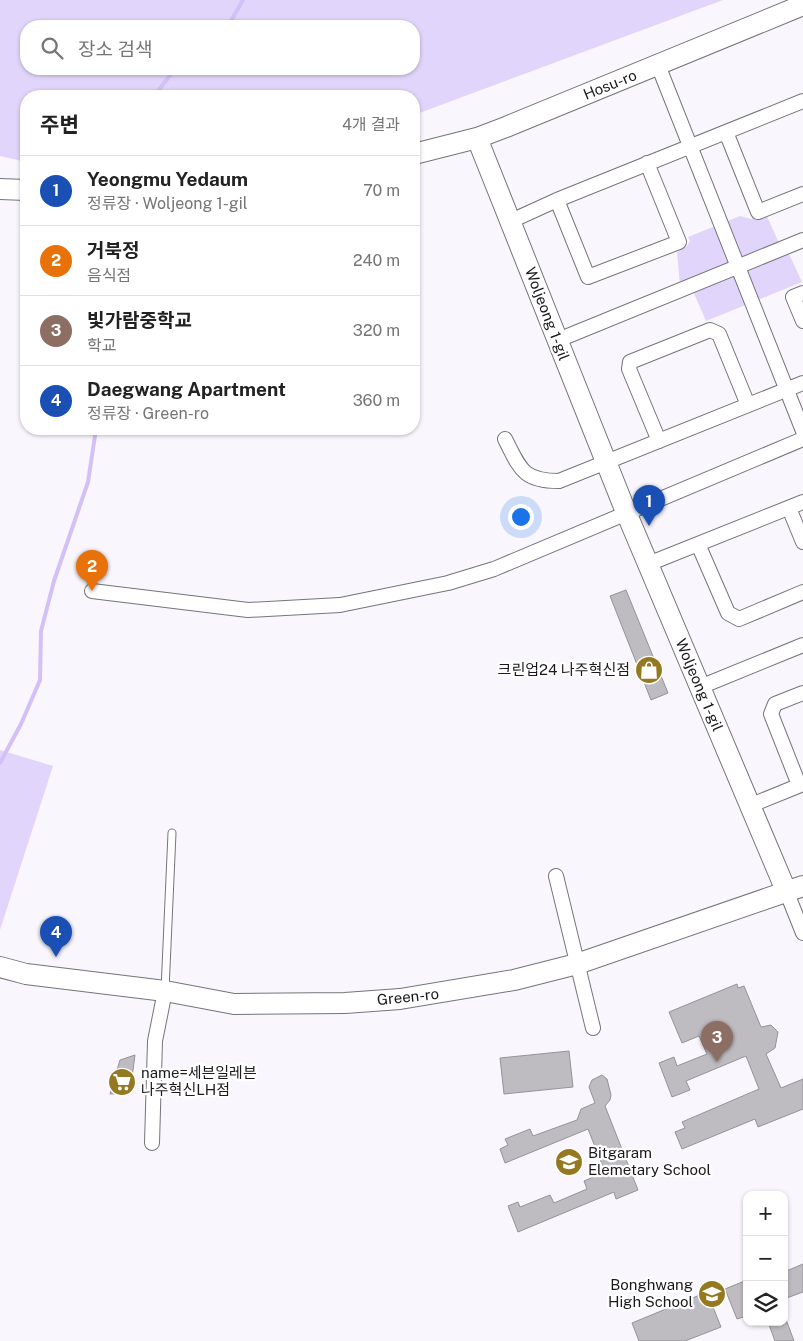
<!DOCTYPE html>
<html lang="ko">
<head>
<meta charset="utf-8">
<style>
	body { margin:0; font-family:"Public Sans","Noto Sans KR",sans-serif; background:#f2f2f2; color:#222 }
	.controls { position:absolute; right:15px; bottom:15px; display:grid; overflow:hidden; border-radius:10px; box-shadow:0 1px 4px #0004 }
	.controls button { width:45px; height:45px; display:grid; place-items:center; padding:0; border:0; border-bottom:1px solid #e0e0e0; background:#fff; color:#222; font:25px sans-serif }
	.you { position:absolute; left:520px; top:516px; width:18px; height:18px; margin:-12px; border:4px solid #fff; border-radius:50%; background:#1a73e8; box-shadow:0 0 0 8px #1a73e833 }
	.badge { display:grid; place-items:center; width:32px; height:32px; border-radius:50%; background:#1a73e8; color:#fff; font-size:16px; font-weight:700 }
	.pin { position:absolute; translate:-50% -41px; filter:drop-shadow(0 1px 2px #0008) }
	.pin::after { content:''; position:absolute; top:26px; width:18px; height:15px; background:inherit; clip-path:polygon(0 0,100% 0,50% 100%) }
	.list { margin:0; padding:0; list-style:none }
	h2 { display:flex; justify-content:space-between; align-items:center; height:65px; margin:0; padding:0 20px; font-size:21px }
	h2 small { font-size:16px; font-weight:400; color:#767676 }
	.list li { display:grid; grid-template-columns:32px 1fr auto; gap:15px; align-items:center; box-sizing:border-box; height:70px; padding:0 20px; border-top:1px solid #e0e0e0 }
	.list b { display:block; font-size:19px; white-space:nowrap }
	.list p { margin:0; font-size:16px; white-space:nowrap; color:#767676 }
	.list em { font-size:16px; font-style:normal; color:#767676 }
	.icon { flex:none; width:28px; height:28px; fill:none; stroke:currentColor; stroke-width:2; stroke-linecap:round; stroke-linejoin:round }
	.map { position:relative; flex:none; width:803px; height:1341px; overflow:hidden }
	.search { position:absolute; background:#fff; box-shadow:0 1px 4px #0004; left:20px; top:20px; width:400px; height:55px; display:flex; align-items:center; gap:12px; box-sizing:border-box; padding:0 18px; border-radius:20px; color:#767676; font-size:19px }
	.panel { position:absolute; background:#fff; box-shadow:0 1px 4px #0004; left:20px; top:90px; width:400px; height:345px; border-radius:20px }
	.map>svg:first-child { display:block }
	.green { fill:#e2d5fb; fill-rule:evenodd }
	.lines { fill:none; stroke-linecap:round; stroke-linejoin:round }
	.stream { stroke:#d3c0f7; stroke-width:4 }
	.building { fill:#bebcc1; stroke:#959399 }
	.lane-casing { stroke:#757479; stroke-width:9 }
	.street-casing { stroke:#757479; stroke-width:16 }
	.secondary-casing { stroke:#757479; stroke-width:22 }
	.lane { stroke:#fff; stroke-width:7 }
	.street { stroke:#fff; stroke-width:14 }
	.secondary { stroke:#fff; stroke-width:20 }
	.labels { text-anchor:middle; stroke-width:4.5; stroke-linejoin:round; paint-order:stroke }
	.street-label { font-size:15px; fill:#1a1a1c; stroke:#fff }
	.poi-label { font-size:15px; fill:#1a1a1c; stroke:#fff; text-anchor:end }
</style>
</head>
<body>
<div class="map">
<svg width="803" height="1341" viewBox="0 0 803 1341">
	<rect width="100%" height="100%" fill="#f9f7fd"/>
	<path class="green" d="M0 0H723L414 115V96H26V162L0 156ZM26 26H414V69H26Z
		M766 214 779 243 790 256 802 282 706 321 689 282 680 286 677 252 687 246 690 241 688 237 740 216 751 219Z
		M0 750 53 766 0 930Z"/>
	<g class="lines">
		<path class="stream" d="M228 26 243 0
			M154 96 175 69
			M0 763 21 724 40 680 41 631 54 581 88 482 96 429"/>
	</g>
	<path class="building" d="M626 590 668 693 651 700 610 596Z
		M737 984 738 988 744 986 761 1027 771 1025 778 1032 775 1048 766 1054 781 1088 803 1079V1109L758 1127 755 1119 682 1149 675 1132 685 1128 682 1122 759 1089 746 1056 686 1081 690 1090 672 1097 659 1063 674 1057 677 1066 707 1054 699 1036 682 1043 669 1012Z
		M569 1051 573 1087 504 1094 500 1058Z
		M135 1055 130 1093 110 1094 120 1060Z
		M602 1075 607 1079 611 1095 610 1100 605 1106 638 1190 616 1199 614 1192 518 1232 508 1206 518 1202 520 1207 550 1195 554 1203 587 1189 584 1181 605 1172 588 1129 505 1163 500 1149 508 1145 505 1139 530 1129 533 1136 577 1120 581 1109 595 1103 589 1087 592 1080Z
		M803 1264V1292L784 1299V1272Z
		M747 1280V1316L737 1319 725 1289Z
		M707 1292 721 1327 685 1341H639L632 1323Z
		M768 1322H787L794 1341H775Z"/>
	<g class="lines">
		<g class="lane-casing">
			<path id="lane" d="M165 990 172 833"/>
		</g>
		<g class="street-casing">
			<path id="street" d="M658 65 803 431
				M726 132 758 212 803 194
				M557 200 588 277 679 242 647 163
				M511 221 557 200 803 101
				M803 293 793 297 803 321
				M558 340 803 240
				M505 439C520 468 522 481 559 481L803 383
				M659 441 629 369 630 362 710 330 719 334 748 405
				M789 508 803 542
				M698 544 728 613 739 619 803 592
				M648 564 803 502
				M92 591 248 610 340 605 448 583 494 569 803 439
				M700 687 803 645
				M799 785 771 714 775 704 803 693
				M749 806 803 784
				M556 876 593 1028
				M787 893 803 933
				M152 1143 155 1041 165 991"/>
		</g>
		<g class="secondary-casing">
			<path id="secondary" d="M477 138 626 512 787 893
				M414 154 477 138 506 127 803 5
				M0 189 26 190
				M0 967 26 974 165 991 234 1004 345 1003 400 999 514 980 577 964 803 886"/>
		</g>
		<use href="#lane" class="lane"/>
		<use href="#street" class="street"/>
		<use href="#secondary" class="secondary"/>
	</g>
	<defs>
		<g id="shop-disc" transform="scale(1.4375)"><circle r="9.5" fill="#957921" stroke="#fff"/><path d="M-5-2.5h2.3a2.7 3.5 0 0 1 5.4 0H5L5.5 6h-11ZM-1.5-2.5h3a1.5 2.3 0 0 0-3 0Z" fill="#fff"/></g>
		<g id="supermarket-disc" transform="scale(1.4375)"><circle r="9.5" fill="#957921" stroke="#fff"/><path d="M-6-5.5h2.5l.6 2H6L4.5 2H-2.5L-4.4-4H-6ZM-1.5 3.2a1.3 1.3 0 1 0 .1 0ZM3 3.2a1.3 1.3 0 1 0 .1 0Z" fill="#fff"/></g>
		<g id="school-disc" transform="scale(1.4375)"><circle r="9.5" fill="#957921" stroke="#fff"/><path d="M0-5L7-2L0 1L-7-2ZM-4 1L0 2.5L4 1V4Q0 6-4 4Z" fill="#fff"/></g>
	</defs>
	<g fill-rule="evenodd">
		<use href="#shop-disc" x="649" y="670"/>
		<use href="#supermarket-disc" x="122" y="1082"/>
		<use href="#school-disc" x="569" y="1162"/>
		<use href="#school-disc" x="712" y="1294"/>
	</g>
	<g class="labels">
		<g class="street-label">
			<text transform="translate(610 85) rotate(-22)" y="5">Hosu-ro</text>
			<text transform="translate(547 314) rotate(69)" y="5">Woljeong 1-gil</text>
			<text transform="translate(699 685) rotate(67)" y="5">Woljeong 1-gil</text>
			<text transform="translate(408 997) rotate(-6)" y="5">Green-ro</text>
		</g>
		<g class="poi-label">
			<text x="630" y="675">크린업24 나주혁신점</text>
			<text x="141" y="1078" text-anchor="start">name=세븐일레븐<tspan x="141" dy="17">나주혁신LH점</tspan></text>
			<text x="588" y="1158" text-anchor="start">Bitgaram<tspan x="588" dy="17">Elemetary School</tspan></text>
			<text x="693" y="1290">Bonghwang<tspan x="693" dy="17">High School</tspan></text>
		</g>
	</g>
</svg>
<div class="controls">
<button>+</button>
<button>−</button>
<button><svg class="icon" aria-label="layers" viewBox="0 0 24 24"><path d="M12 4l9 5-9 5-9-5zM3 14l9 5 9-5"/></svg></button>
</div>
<div class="you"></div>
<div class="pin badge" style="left:649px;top:526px;background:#1a4fb4">1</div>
<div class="pin badge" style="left:92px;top:591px;background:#e8710a">2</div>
<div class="pin badge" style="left:717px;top:1062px;background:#8d6e63">3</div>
<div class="pin badge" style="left:56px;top:957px;background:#1a4fb4">4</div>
<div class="search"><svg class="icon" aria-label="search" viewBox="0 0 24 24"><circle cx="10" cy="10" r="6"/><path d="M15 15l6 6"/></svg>장소 검색</div>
<section class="panel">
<h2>주변<small>4개 결과</small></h2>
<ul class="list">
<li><span class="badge" style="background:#1a4fb4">1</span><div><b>Yeongmu Yedaum</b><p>정류장 · Woljeong 1-gil</p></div><em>70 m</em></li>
<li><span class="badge" style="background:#e8710a">2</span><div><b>거북정</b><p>음식점</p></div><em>240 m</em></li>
<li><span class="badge" style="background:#8d6e63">3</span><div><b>빛가람중학교</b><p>학교</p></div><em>320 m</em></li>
<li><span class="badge" style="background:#1a4fb4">4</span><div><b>Daegwang Apartment</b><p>정류장 · Green-ro</p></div><em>360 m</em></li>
</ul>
</section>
</div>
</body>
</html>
